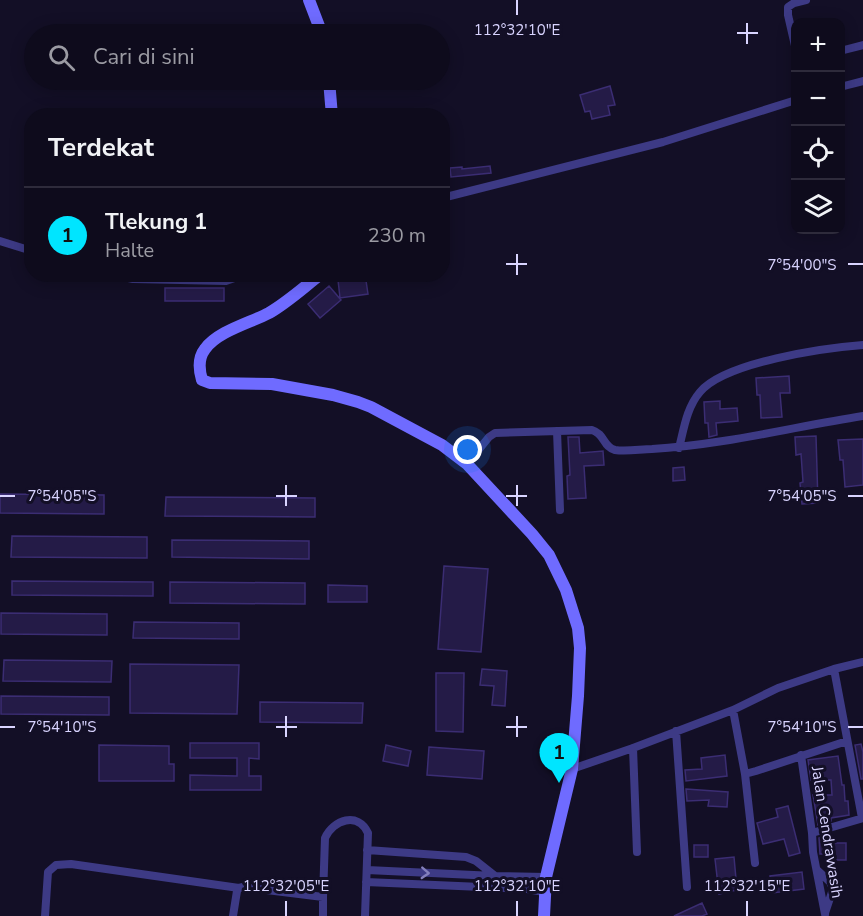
<!DOCTYPE html>
<html lang="id">
<head>
<meta charset="utf-8">
<style>
	body { margin:0; font-family:"Nunito Sans",sans-serif; background:#171425; color:#f1f3f6 }
	.controls { position:absolute; right:18px; top:18px; display:grid; overflow:hidden; border-radius:12px; box-shadow:0 3px 15px #0003 }
	.controls button { width:54px; height:54px; display:grid; place-items:center; padding:0; border:0; border-bottom:2px solid #2e2b3b; background:#0e0b1c; color:#f1f3f6; font:30px sans-serif }
	.you { position:absolute; left:468px; top:450px; width:21px; height:21px; margin:-15px; border:4px solid #fff; border-radius:50%; background:#1a73e8; box-shadow:0 0 0 9px #1a73e833 }
	.badge { display:grid; place-items:center; width:39px; height:39px; border-radius:50%; background:#00e5ff; color:#111; font-size:20px; font-weight:700 }
	.pin { position:absolute; translate:-50% -50px; filter:drop-shadow(0 2px 3px #0008) }
	.pin::after { content:''; position:absolute; top:32px; width:21px; height:18px; background:inherit; clip-path:polygon(0 0,100% 0,50% 100%) }
	.list { margin:0; padding:0; list-style:none }
	h2 { display:flex; justify-content:space-between; align-items:center; height:78px; margin:0; padding:0 24px; font-size:26px }
	h2 small { font-size:20px; font-weight:400; color:#9b9ba3 }
	.list li { display:grid; grid-template-columns:39px 1fr auto; gap:18px; align-items:center; box-sizing:border-box; height:96px; padding:0 24px; border-top:2px solid #2e2b3b }
	.list b { display:block; font-size:22px; white-space:nowrap }
	.list p { margin:0; font-size:20px; white-space:nowrap; color:#9b9ba3 }
	.list em { font-size:20px; font-style:normal; color:#9b9ba3 }
	.icon { flex:none; width:33px; height:33px; fill:none; stroke:currentColor; stroke-width:2; stroke-linecap:round; stroke-linejoin:round }
	.map { position:relative; flex:none; width:863px; height:916px; overflow:hidden }
	.search { position:absolute; background:#0e0b1c; box-shadow:0 3px 15px #0003; left:24px; top:24px; width:426px; height:66px; display:flex; align-items:center; gap:15px; box-sizing:border-box; padding:0 21px; border-radius:33px; color:#9b9ba3; font-size:22px }
	.panel { position:absolute; background:#0e0b1c; box-shadow:0 3px 15px #0003; left:24px; top:108px; width:426px; height:174px; border-radius:24px }
	.map>svg:first-child { display:block }
	.building { fill:#241b47; stroke:#3b2d73; stroke-width:1.5 }
	.lines { fill:none; stroke-linecap:round; stroke-linejoin:round }
	.minor { stroke:#3d3a85; stroke-width:8 }
	.secondary { stroke:#6f6bff; stroke-width:12 }
	.oneway { stroke:#837fbc }
	.ticks { fill:none; stroke:#d9d4ff; stroke-width:2 }
	.labels { text-anchor:middle; stroke-width:6; stroke-linejoin:round; paint-order:stroke }
	.street-label { font-size:16px; fill:#d9d4ff; stroke:#130f26 }
	.ticks-label { font-size:15px; text-anchor:middle; fill:#d9d4ff; stroke:#130f26; stroke-width:6; stroke-linejoin:round; paint-order:stroke }
</style>
</head>
<body>
<div class="map">
<svg width="863" height="916" viewBox="0 0 863 916">
	<rect width="100%" height="100%" fill="#130f26"/>
	<path class="building" d="M610 86 615 105 608 106 610 115 592 119 590 111 585 112 580 95Z
		M490 166 491 173 451 177 450 168 462 167V169Z
		M356 274H365L368 294 340 298 338 280 357 278Z
		M329 286 341 300 320 318 308 304Z
		M165 288H224V301H165Z
		M789 376 790 393H780L782 417 761 418 760 395H757L756 378Z
		M720 401V409L737 408 738 421 716 423 717 435 709 437 708 423H705L704 402Z
		M816 436 818 503 802 504 800 483 803 482 801 454 796 455 795 437Z
		M568 437H579L580 453 603 451 604 465 584 466 586 498 568 499 567 476 570 475Z
		M863 439V485L845 487 843 460H840L838 440Z
		M684 467 685 480 673 481V468Z
		M0 494 104 495V514L0 513Z
		M166 497 315 498V517L165 516Z
		M12 536 147 537V558L11 557Z
		M172 540 309 541V559L172 557Z
		M444 566 488 569 481 652 438 649Z
		M12 581 153 582V596L12 595Z
		M170 582 305 583V604L170 603Z
		M328 585 367 586V602H328Z
		M1 613 107 614V635L1 634Z
		M134 622 239 623V639L133 638Z
		M4 660 112 661 111 682 3 681Z
		M130 664 239 665 237 714 130 713Z
		M482 669 507 671 505 706 492 705 494 686 480 685Z
		M436 673H464L463 732 436 731Z
		M1 696 109 697V715L1 714Z
		M260 702 363 703 362 723 260 722Z
		M190 743H259V759L249 758V776H261V790H190V775L237 776V758H190Z
		M861 744 863 752V779H861L855 745Z
		M99 745 169 746V764H174V781H99Z
		M386 745 411 751 408 766 383 761Z
		M429 747 484 751 482 779 427 775Z
		M725 755 727 776 686 781 685 770 702 769 701 758Z
		M838 756 842 785H844L845 801H848L849 815 831 818V821L818 825 813 795H832L831 780H811L808 760Z
		M686 789 728 792 727 807 708 806 709 800 687 801Z
		M788 806 800 853 789 856 784 839 763 844 757 823 778 817 776 809Z
		M828 835V843H846V860H833V854H820L819 838Z
		M694 845H708V857H694Z
		M734 857 737 890 719 894 715 859Z
		M802 872 804 889 772 893 770 876Z
		M702 903 707 914 702 916H674Z"/>
	<g class="lines">
		<path class="minor" d="M796 50 788 15V7L794 3 806 0
			M840 51 863 45
			M840 87 863 81
			M442 198 663 142 796 100
			M0 241 32 251
			M110 274 133 279 226 281 246 274
			M557 431 560 510
			M679 448C684 428 687 407 700 392 725 362 824 348 863 345
			M467 464 489 437 495 433 592 430C605 434 603 447 615 450 627 452 641 449 652 449 723 445 793 427 863 416
			M834 669 862 818
			M733 710 745 774 755 863
			M676 731 687 887
			M633 748 637 852
			M801 755 812 833 813 852 825 914
			M572 769 633 748 733 710 778 688 834 669 863 662
			M745 774 756 771 847 741
			M812 833 863 818
			M367 850 466 857 476 861 495 876
			M367 870 495 876 546 877
			M817 870 830 882 833 889 825 913
			M366 882 527 889 544 892
			M323 897 325 838C333 820 358 811 368 833L365 916
			M45 916 48 872 56 865 71 864 239 888
			M233 916 237 891 239 888 243 887 323 897V916"/>
		<path class="secondary" d="M309 0 322 34
			M329 80 332 116
			M321 274C304 287 288 302 269 313 250 323 218 331 205 349 198 358 199 370 202 380L210 383 272 384 333 395 358 402 371 407 442 445 467 464 532 534 549 555 566 590 578 628 580 648 578 696 572 769 546 877 544 916"/>
	</g>
	<defs><path id="oneway-chevron" d="M-2-3.5L2.5 0L-2 3.5" fill="none" stroke-width="1.6" stroke-linecap="round" stroke-linejoin="round" transform="scale(1.5)"/></defs>
	<use class="oneway" href="#oneway-chevron" transform="translate(425 873) rotate(3)"/>
	<path class="ticks" d="M517 0V15M747 23V44M737 33H758M517 254V275M506 264H527M848 264H863M286 485V506M517 485V506M0 496H15M276 496H297M506 496H527M848 496H863M286 716V737M517 716V737M0 727H15M276 727H297M506 727H527M848 727H863M286 901V916M517 901V916M747 901V916"/>
	<g class="labels">
		<g class="street-label">
			<text transform="translate(828 832) rotate(81)" y="6">Jalan Cendrawasih</text>
		</g>
	</g>
	<g class="ticks-label">
		<text x="517" y="35">112°32'10"E</text>
		<text x="802" y="270">7°54'00"S</text>
		<text x="62" y="501">7°54'05"S</text>
		<text x="802" y="501">7°54'05"S</text>
		<text x="62" y="732">7°54'10"S</text>
		<text x="802" y="732">7°54'10"S</text>
		<text x="286" y="891">112°32'05"E</text>
		<text x="517" y="891">112°32'10"E</text>
		<text x="747" y="891">112°32'15"E</text>
	</g>
</svg>
<div class="controls">
<button>+</button>
<button>−</button>
<button><svg class="icon" aria-label="locate" viewBox="0 0 24 24"><circle cx="12" cy="12" r="6"/><path d="M12 2v4M12 18v4M2 12h4M18 12h4"/></svg></button>
<button><svg class="icon" aria-label="layers" viewBox="0 0 24 24"><path d="M12 4l9 5-9 5-9-5zM3 14l9 5 9-5"/></svg></button>
</div>
<div class="you"></div>
<div class="pin badge" style="left:559px;top:783px">1</div>
<div class="search"><svg class="icon" aria-label="search" viewBox="0 0 24 24"><circle cx="10" cy="10" r="6"/><path d="M15 15l6 6"/></svg>Cari di sini</div>
<section class="panel">
<h2>Terdekat<small></small></h2>
<ul class="list">
<li><span class="badge">1</span><div><b>Tlekung 1</b><p>Halte</p></div><em>230 m</em></li>
</ul>
</section>
</div>
</body>
</html>
